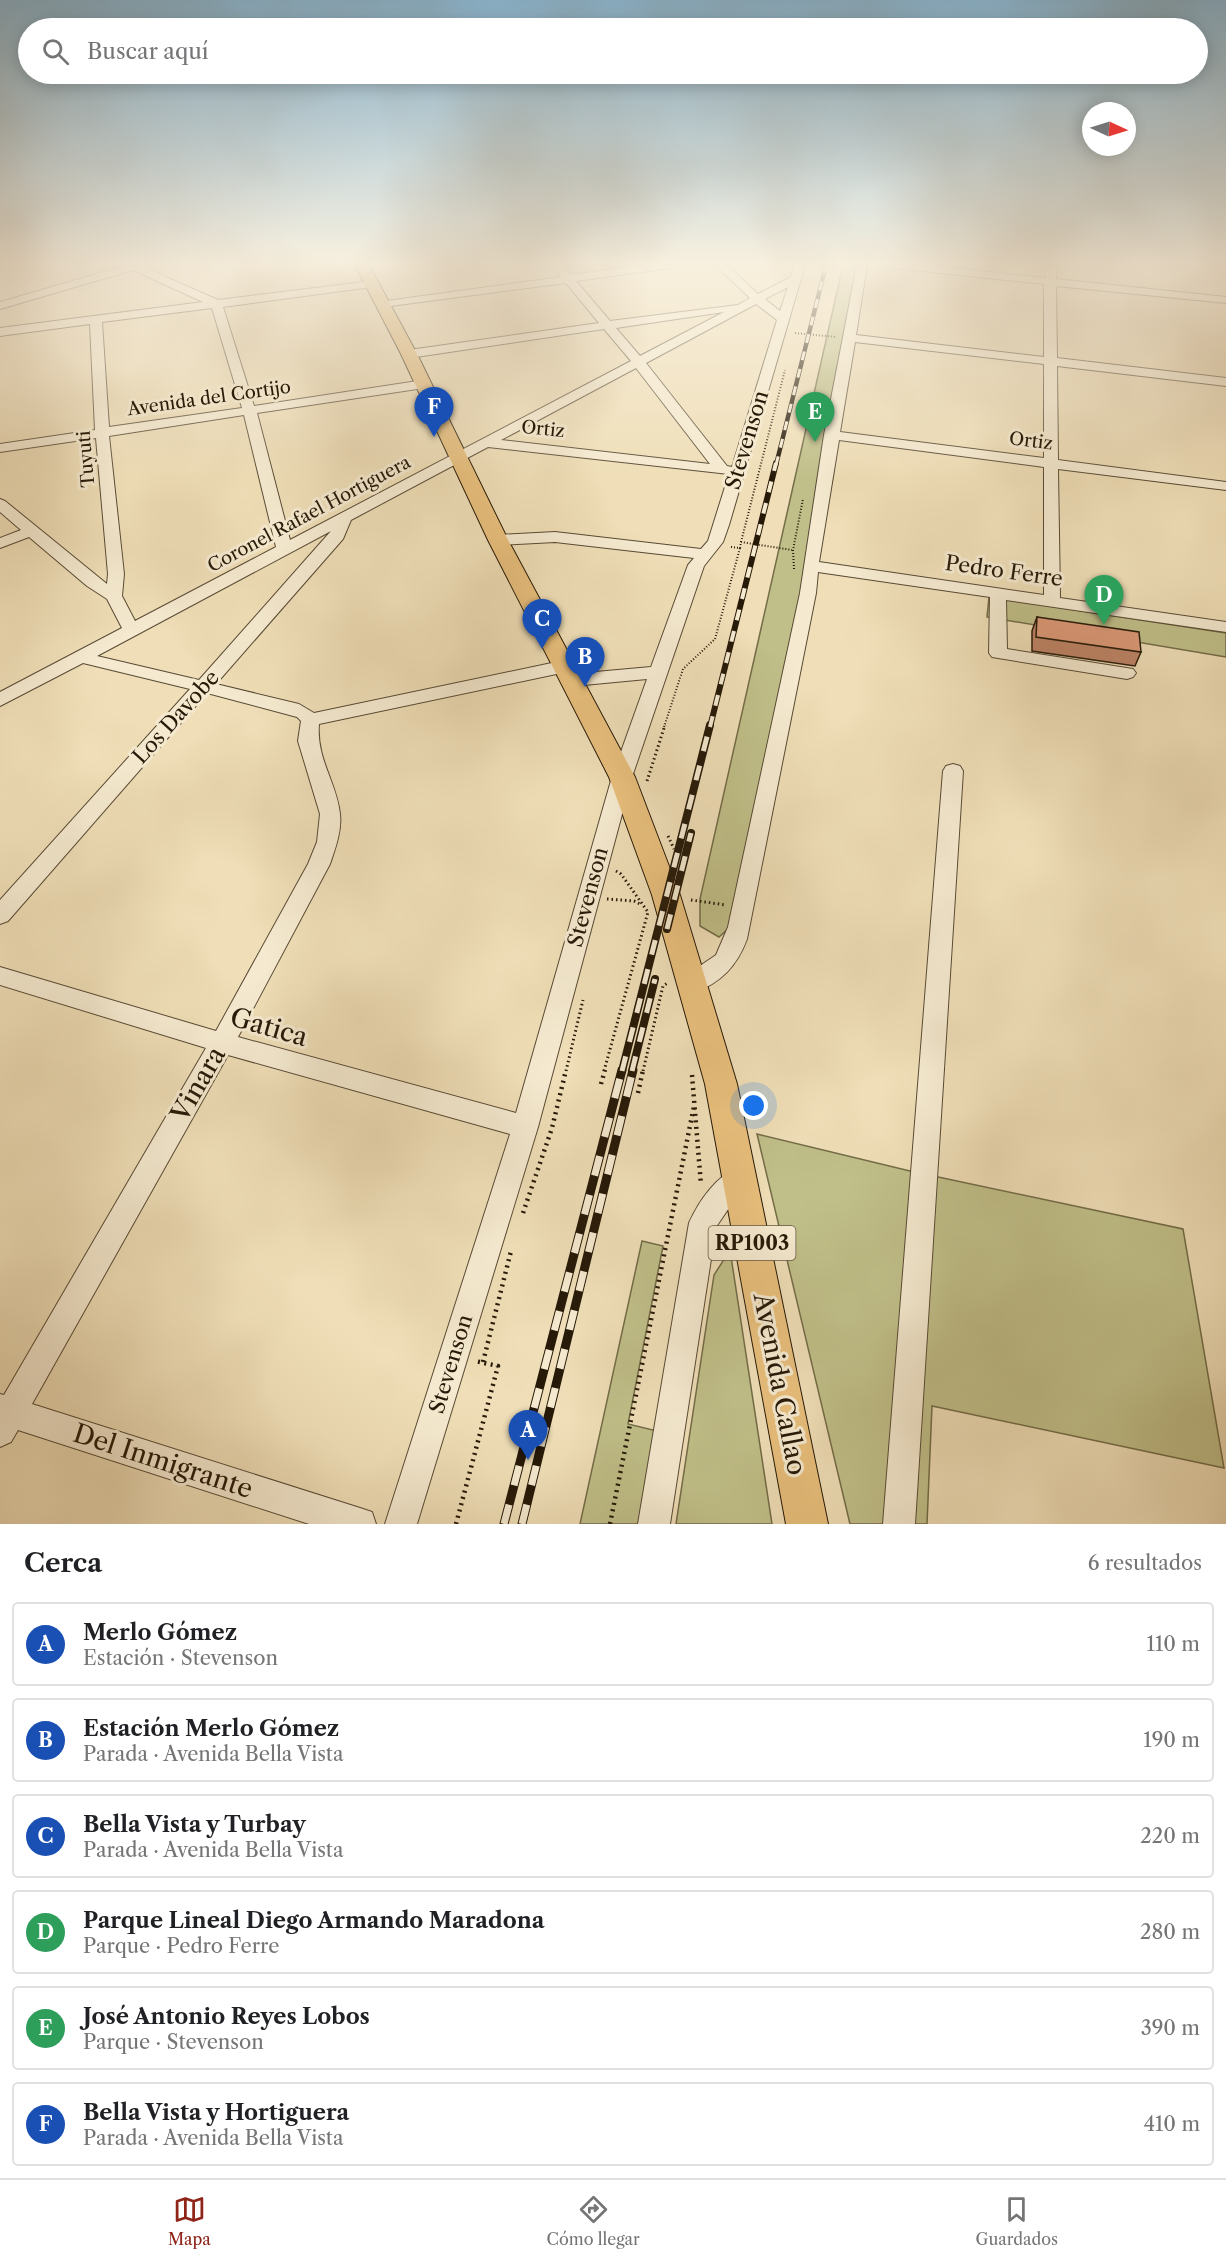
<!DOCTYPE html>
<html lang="es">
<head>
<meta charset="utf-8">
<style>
	body { margin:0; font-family:"Libre Caslon Text",serif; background:#f2f2f2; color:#202124 }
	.compass { position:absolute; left:1082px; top:102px; width:54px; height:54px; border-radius:50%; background:#fff; box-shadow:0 3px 15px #0003; rotate:94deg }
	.you { position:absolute; left:754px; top:1106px; width:21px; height:21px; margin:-15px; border:4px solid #fff; border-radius:50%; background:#1a73e8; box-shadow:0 0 0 9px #1a73e833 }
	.badge { display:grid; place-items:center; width:39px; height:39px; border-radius:50%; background:#8f2418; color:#fff; font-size:20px; font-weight:700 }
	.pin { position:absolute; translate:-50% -50px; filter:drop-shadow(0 2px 3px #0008) }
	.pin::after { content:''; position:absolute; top:32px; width:21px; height:18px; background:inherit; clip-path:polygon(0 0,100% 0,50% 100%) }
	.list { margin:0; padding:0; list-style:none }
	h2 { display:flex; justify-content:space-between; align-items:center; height:78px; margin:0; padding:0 24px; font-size:26px }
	h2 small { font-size:20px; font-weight:400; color:#757577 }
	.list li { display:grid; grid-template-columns:39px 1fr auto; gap:18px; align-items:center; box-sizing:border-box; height:84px; margin:0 12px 12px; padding:0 12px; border:2px solid #e0e0e0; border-radius:6px }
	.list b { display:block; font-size:22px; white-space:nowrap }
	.list p { margin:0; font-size:20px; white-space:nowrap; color:#757577 }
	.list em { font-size:20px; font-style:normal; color:#757577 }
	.icon { flex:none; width:33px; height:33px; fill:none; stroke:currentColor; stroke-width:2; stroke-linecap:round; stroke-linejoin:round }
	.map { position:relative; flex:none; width:1226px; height:1524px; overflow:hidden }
	.search { position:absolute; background:#fff; box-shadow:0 3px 15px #0003; left:18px; right:18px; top:18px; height:66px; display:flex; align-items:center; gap:15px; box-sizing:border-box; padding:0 21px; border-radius:33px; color:#757577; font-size:22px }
	.sheet { height:654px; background:#fff }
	nav { display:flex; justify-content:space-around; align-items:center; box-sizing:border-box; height:84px; border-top:2px solid #e0e0e0; background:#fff; font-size:16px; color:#757577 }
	nav a { display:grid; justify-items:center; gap:3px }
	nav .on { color:#8f2418 }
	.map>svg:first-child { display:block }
	.green { fill:#c0bf89; stroke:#736c48; stroke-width:1.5 }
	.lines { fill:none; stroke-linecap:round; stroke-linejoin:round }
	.minor-casing { stroke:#584a34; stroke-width:2 }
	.major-casing { stroke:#261908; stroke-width:2 }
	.path-far2 { stroke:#261908; stroke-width:2; stroke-dasharray:1 2; stroke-linecap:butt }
	.path-far1 { stroke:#261908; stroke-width:3; stroke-dasharray:1.5 3; stroke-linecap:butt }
	.path { stroke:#261908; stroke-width:4.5; stroke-dasharray:2 4.5; stroke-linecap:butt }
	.minor { fill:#f5ead0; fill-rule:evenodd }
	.major { fill:#e8bf7c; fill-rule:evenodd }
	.rail-far3-casing { stroke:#261908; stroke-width:4.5 }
	.rail-far2-casing { stroke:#261908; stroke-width:6 }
	.rail-far1-casing { stroke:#261908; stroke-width:8 }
	.rail-casing { stroke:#261908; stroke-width:9 }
	.rail-far3 { stroke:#f5ead0; stroke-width:3; stroke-dasharray:9; stroke-linecap:butt }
	.rail-far2 { stroke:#f5ead0; stroke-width:4; stroke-dasharray:11; stroke-linecap:butt }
	.rail-far1 { stroke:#f5ead0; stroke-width:5; stroke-dasharray:15; stroke-linecap:butt }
	.rail { stroke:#f5ead0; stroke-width:7; stroke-dasharray:20; stroke-linecap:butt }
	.wall { fill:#be8467; stroke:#261908; stroke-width:1.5 }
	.building { fill:#dd9a78; stroke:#261908; stroke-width:1.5 }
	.labels { text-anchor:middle; stroke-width:6; stroke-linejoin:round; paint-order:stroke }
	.far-street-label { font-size:18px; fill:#261908; stroke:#f5ead0 }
	.shield { fill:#f5ead0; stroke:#645844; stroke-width:1.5 }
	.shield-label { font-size:20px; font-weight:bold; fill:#261908 }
	.street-label { font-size:21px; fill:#261908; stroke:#f5ead0 }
	.near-street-label { font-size:26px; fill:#261908; stroke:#f5ead0 }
</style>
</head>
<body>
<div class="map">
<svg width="1226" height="1524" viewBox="0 0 1226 1524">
	<rect width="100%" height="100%" fill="#efdeb7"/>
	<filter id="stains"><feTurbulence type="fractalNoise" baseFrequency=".00333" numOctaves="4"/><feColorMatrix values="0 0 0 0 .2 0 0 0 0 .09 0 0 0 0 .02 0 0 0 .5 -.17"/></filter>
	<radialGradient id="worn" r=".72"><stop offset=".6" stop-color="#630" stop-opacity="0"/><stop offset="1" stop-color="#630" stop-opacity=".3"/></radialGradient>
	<path class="green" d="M564 265H654L573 276Z
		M843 265H859L807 562 730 927 719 937 700 926V899Z
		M989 597 1226 633V657L987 617Z
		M757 1134 910 1171 1183 1229 1224 1468 932 1406 927 1524H850Z
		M642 1241 663 1246 628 1424 657 1431 642 1524H580Z
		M730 1250 772 1524H676L714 1275Z"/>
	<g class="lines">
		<g class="minor-casing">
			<path id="minor" d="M127 265H144L143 267 218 300 372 281 378 284 372 287 223 307 254 406 424 380 430 384 424 388 257 413 290 540 631 361 604 329 409 358 403 354 409 350 599 323 566 283 383 307 377 304 379 302 561 277 552 265H563L571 275 645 265H676L671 268 576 281 610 321 738 305 750 298 715 265H727L758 294 791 277 794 265H805L729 525 723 542 704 566 632 777 538 1127 417 1524H385L510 1134 228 1055 32 1404 360 1508 372 1512 376 1524H309L18 1430 11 1442 0 1447V1394L4 1395 206 1048 0 985V967L216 1031 308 864 317 842 320 814 298 741 301 721 297 717 207 693 8 921 0 924V900L190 689 83 663 0 706V692L122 628 107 599 87 586 29 537 0 548V538L21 530 0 512V499L5 501 107 584 108 574 96 438 0 452V444L95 430 90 324 0 336V328L203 302 133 270 0 309V302ZM788 287 780 311 765 299ZM756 304 777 320 732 467 727 466 646 363ZM212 308 242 408 109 427 102 322ZM724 312 640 356 616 328ZM636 368 710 464 501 440ZM244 415 276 547 135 621 122 596 124 574 109 436ZM488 447 729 474 708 541 701 549 555 532 498 535 490 540 498 545 555 542 694 558 688 565 651 667 573 674 567 676 564 680 567 684 573 686 647 679 612 777 516 1113 238 1037 330 864C335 849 342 831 340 814 337 783 316 759 319 724L566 672 572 670 575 666 572 662 566 660 314 713 299 704 216 684 343 539 351 520ZM331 531 199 680 97 656Z
				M857 265H867L856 335 1044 357V284L892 268 887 265H925L1045 278 1047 265H1057L1056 279 1226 297V303L1056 286 1057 358 1226 378V386L1057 366 1058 460 1226 482V490L1058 469 1060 598 1226 622V632L1006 600 1007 649 1133 669 1136 673 1133 677 1127 679 992 657 989 653 990 597 818 572 816 593 747 939C737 966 721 983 693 993L685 990 681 983 685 976 716 955 728 927 800 593 824 435ZM855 342 1044 364V458L840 432ZM839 440 1044 467V595L819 562Z
				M953 764 960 766 963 771 915 1524H883L943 771 946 766Z
				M739 1167 748 1171 752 1180 748 1189 729 1208 716 1227 670 1524H638L689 1223C699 1201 716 1176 739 1167Z"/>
		</g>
		<g class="major-casing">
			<path id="major" d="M355 265H369L417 354 508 540 635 777 680 895 737 1084 828 1524H786L705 1084 652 895 609 777 488 540 401 354Z"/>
		</g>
		<path class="path-far2" d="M795 333 836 337
			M741 542 785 370
			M731 547 740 548 741 542 792 550
			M794 569 793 550 803 499
			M664 727 683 669 715 639 740 548"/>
		<path class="path-far1" d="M647 781 665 725
			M668 836 674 849
			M607 899 634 901 642 905
			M691 900 726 905
			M566 1071 583 1000
			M604 1071 648 912 621 874 616 871
			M643 1071 663 986 669 982"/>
		<path class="path" d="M692 1075 701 1185
			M601 1084 605 1070
			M638 1093 643 1070
			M523 1213 552 1128 566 1070
			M483 1362 511 1251
			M456 1524 498 1366 475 1361
			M610 1524 694 1106"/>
		<use href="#minor" class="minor"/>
		<use href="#major" class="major"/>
		<g class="rail-far3-casing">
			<path id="rail-far3" d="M776 465 826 265"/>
		</g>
		<g class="rail-far2-casing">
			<path id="rail-far2" d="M710 727 776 463"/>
		</g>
		<g class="rail-far1-casing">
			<path id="rail-far1" d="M667 929 691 833
				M622 1071 710 725
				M632 1071 655 979"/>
		</g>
		<g class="rail-casing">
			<path id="rail" d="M504 1524 622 1070
				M522 1524 633 1070"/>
		</g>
		<use href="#rail-far3" class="rail-far3"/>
		<use href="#rail-far2" class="rail-far2"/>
		<use href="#rail-far1" class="rail-far1"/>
		<use href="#rail" class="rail"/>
	</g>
	<path class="wall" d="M1037 617 1141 652 1135 666 1032 651V631Z"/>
	<path class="building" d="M1037 617 1139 632 1141 652 1036 637Z"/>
	<linearGradient id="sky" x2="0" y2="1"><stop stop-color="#89b7d4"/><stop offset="0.55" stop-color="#f8f0df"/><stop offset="1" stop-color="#f8f0df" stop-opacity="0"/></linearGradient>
	<rect width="1226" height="479" fill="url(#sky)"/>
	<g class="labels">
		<g class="far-street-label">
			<text transform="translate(209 398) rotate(-8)" y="6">Avenida del Cortijo</text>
			<text transform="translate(543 429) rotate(6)" y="6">Ortiz</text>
			<text transform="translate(1031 441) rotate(7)" y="6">Ortiz</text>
			<text transform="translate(86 459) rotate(-95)" y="6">Tuyuti</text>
			<text transform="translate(309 514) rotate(-28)" y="6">Coronel Rafael Hortiguera</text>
		</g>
		<rect class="shield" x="708.5" y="1226" width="87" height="34" rx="4.5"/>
		<g class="shield-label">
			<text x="752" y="1250">RP1003</text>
		</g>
		<g class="street-label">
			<text transform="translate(747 440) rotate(-73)" y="7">Stevenson</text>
			<text transform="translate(1004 571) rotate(8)" y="7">Pedro Ferre</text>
			<text transform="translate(176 717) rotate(-48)" y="7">Los Davobe</text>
			<text transform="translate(588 897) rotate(-75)" y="7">Stevenson</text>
			<text transform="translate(451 1364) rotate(-73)" y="7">Stevenson</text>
		</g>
		<g class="near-street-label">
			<text transform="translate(269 1027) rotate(16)" y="9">Gatica</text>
			<text transform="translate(198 1084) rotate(-60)" y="9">Vinara</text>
			<text transform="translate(780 1384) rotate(79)" y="9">Avenida Callao</text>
			<text transform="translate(163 1461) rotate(18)" y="9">Del Inmigrante</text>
		</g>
	</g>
	<rect width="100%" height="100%" filter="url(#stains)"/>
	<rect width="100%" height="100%" fill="url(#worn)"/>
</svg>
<svg class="compass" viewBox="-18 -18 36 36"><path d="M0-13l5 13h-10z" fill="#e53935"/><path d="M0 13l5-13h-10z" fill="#757577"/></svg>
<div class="you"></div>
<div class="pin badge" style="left:528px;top:1460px;background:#1a4fb4">A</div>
<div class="pin badge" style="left:585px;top:687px;background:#1a4fb4">B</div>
<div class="pin badge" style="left:542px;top:649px;background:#1a4fb4">C</div>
<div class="pin badge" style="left:1104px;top:625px;background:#2e9e5b">D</div>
<div class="pin badge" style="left:815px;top:442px;background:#2e9e5b">E</div>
<div class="pin badge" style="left:434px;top:437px;background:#1a4fb4">F</div>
<div class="search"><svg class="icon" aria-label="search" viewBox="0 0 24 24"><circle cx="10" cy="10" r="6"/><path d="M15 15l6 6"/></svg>Buscar aquí</div>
</div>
<section class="sheet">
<h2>Cerca<small>6 resultados</small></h2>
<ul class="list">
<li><span class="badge" style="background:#1a4fb4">A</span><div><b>Merlo Gómez</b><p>Estación · Stevenson</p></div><em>110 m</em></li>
<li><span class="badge" style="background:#1a4fb4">B</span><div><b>Estación Merlo Gómez</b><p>Parada · Avenida Bella Vista</p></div><em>190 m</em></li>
<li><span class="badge" style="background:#1a4fb4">C</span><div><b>Bella Vista y Turbay</b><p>Parada · Avenida Bella Vista</p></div><em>220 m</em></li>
<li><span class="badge" style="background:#2e9e5b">D</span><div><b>Parque Lineal Diego Armando Maradona</b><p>Parque · Pedro Ferre</p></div><em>280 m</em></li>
<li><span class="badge" style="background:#2e9e5b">E</span><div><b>José Antonio Reyes Lobos</b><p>Parque · Stevenson</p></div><em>390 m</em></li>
<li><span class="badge" style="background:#1a4fb4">F</span><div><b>Bella Vista y Hortiguera</b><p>Parada · Avenida Bella Vista</p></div><em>410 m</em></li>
</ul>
</section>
<nav>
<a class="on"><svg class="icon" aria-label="map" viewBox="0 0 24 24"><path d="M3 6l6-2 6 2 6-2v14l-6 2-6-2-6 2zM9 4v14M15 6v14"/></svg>Mapa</a>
<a><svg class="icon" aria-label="directions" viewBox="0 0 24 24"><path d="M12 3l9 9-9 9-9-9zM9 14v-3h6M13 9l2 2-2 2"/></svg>Cómo llegar</a>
<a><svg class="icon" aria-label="saved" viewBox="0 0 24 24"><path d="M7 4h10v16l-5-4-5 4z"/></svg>Guardados</a>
</nav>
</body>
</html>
